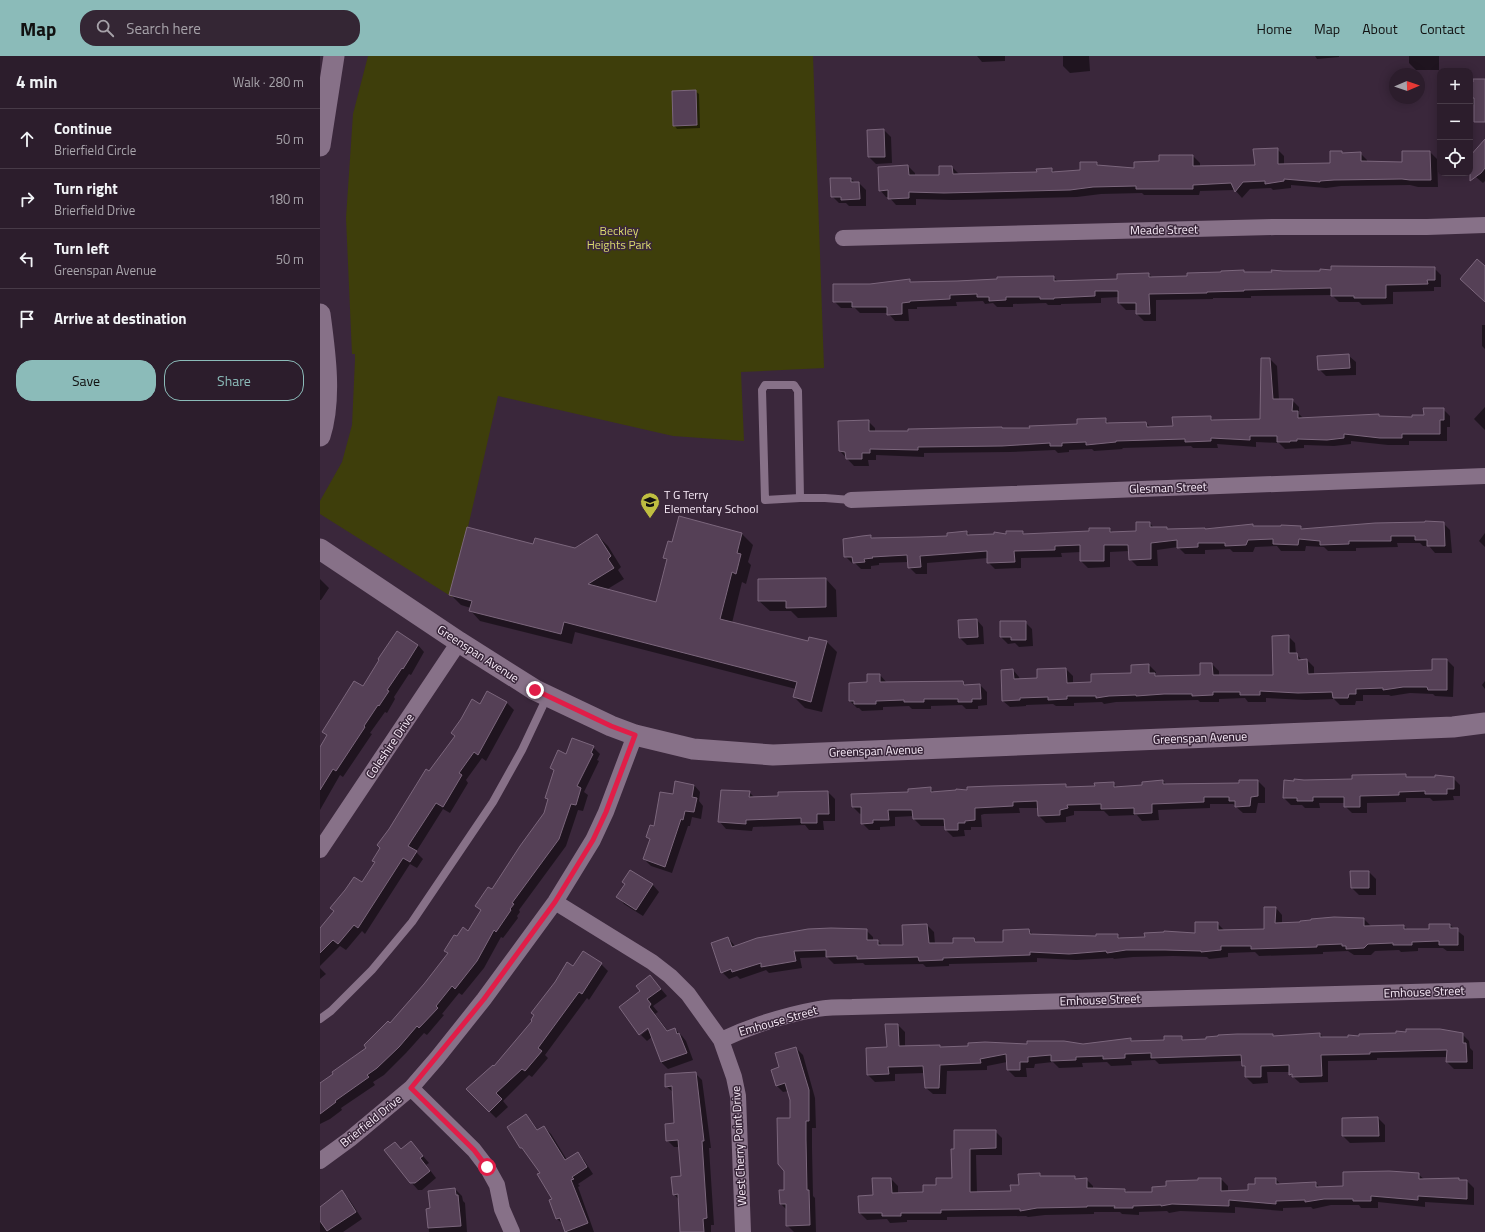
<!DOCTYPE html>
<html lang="en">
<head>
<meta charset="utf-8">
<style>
	body { margin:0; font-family:"Titillium Web",sans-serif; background:#342634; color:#f1f3f6 }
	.controls { position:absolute; right:12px; top:12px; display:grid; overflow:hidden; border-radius:8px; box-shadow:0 2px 10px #0003 }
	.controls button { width:36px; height:36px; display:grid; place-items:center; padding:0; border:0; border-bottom:1px solid #483b48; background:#2c1d2c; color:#f1f3f6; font:20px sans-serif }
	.compass { position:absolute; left:1069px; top:12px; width:36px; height:36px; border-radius:50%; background:#2c1d2c; box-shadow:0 2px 10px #0003; rotate:88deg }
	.stop { position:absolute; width:12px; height:12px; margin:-9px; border:3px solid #e11d48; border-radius:50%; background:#fff }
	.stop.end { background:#e11d48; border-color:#fff; box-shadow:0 1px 4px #0008 }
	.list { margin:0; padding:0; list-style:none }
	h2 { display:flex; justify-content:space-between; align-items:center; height:52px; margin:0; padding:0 16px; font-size:17px }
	h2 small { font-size:13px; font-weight:400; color:#a6a2a9 }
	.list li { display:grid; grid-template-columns:26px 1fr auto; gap:12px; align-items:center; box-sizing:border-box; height:60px; padding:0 16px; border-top:1px solid #483b48 }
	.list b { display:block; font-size:15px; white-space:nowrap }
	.list p { margin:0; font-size:13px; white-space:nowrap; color:#a6a2a9 }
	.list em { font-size:13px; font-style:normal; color:#a6a2a9 }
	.actions { display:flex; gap:8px; padding:12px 16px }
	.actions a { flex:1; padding:9px 0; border:1px solid #8bbbb9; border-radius:16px; text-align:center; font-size:14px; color:#8bbbb9 }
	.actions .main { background:#8bbbb9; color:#111 }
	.icon { flex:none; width:22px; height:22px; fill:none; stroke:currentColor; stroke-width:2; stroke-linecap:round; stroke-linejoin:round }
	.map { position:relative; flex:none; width:1165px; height:1176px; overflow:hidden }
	header { display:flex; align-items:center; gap:24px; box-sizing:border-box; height:56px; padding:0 20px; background:#8bbbb9; color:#111 }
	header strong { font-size:19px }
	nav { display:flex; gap:22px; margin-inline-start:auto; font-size:14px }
	.search { width:280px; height:36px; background:#342634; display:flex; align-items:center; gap:10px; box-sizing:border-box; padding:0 14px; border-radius:16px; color:#a6a2a9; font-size:15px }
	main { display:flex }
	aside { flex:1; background:#2c1d2c }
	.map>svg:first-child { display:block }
	.green { fill:#3e3e0b }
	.shadow { fill:#0007 }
	.building { fill:#554056; stroke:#7b667c }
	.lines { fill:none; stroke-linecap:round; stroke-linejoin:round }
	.service { stroke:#877188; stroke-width:8 }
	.minor { stroke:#877188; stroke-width:16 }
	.tertiary { stroke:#877188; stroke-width:21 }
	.route { stroke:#e11d48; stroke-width:5 }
	.labels { text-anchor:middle; stroke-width:3; stroke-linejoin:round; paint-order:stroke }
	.street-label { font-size:12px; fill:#f9ecf9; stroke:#3a273b }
	.park-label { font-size:12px; fill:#dada6d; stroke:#3a273b }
	.poi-label { font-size:12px; fill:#f9ecf9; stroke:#3a273b; text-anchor:start }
</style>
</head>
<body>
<header>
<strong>Map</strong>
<div class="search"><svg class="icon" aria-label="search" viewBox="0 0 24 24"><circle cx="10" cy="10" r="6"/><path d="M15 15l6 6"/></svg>Search here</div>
<nav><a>Home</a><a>Map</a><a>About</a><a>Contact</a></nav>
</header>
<main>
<aside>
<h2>4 min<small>Walk · 280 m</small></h2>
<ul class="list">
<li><svg class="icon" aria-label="ahead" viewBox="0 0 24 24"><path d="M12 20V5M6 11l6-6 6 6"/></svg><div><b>Continue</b><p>Brierfield Circle</p></div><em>50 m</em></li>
<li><svg class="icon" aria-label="right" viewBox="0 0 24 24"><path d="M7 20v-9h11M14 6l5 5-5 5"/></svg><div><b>Turn right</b><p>Brierfield Drive</p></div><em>180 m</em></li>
<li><svg class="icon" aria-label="left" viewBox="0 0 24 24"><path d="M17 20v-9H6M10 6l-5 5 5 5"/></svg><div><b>Turn left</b><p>Greenspan Avenue</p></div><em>50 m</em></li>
<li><svg class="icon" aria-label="arrive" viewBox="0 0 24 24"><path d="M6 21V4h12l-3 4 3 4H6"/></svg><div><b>Arrive at destination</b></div></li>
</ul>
<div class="actions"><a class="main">Save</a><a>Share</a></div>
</aside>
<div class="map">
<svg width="1165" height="1176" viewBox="0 0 1165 1176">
	<rect width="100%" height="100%" fill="#3a273b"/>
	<path class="green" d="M48 0H493L504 312 421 316 424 385 353 380 178 340 132 541 0 458V445L22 406 32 369 35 304V298H32L26 162 33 58Z"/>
	<path class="shadow" d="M657 0H685V5L662 6Z
		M743 0H769L770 15 750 17 743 10Z
		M960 0H1019V1L997 3 995 0Z
		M1089 0H1119V14H1096L1089 7Z
		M1165 24V58L1150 46V27Z
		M375 35 379 38 380 72 357 73 354 69Z
		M564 74 571 81 572 107 556 108 549 101Z
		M1165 90V125L1163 127 1150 116V102Z
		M957 93 964 100V109L1011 108 1021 96 1023 98 1040 97 1047 104V106L1083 107 1110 96 1117 103 1118 131H1098L1090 129 1021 130 1006 132 971 129V132L953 134 951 132 930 133 922 142 915 134 880 135 879 139H824L822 137 781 138 757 141 632 144 596 143V149H576L569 141H566L560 134 588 110 595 117V120H620L632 111 639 118 718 117 731 113 735 116 761 115 777 107 780 110 815 113 840 106 873 100 880 107V111L936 110Z
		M531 123 536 127H539L546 134V150H529L526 147H519L512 140Z
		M1114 212 1121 219V231H1114V235L1073 236V248L1042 249 1039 246H1019L1012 239 931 240V242H893V243L836 244V265H824L817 258V254H806L799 247V241L781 242V247L741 248V249H728L726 247 693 248V251H677L673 247 665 248 663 245 636 246 637 250 597 251V253H588L589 265H575L568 257H540L535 252H521L514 245 550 229 589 224 592 227 637 226 733 221 738 225 798 224 829 218 832 221H868L923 215 926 217Z
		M1162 269H1165V293L1162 290Z
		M1029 300 1036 306V319L1006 320 999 313Z
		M950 303 957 310 959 344H972L979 351V358L983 362 1059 359 1061 361 1093 362 1105 360 1123 353 1130 360V371H1127V385H1089V389H1068L1031 385V388L1014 390 984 389V392L965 393 959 387 936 386V391L897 388 898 392H873L871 390 802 392 803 393 774 395 772 393 749 394V396L738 397 735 394 690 396 604 397V401L556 399V404H548L549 410H534L520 395 548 365 555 372V376H589L682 372 684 373H711L758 369 785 363 790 368 826 367 831 372 854 371 890 361 895 365 941 364Z
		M1165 351V374L1154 363Z
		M360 462 422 478 433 489 428 506 431 509 426 528 422 526 412 567 488 586H507L517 596 502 656 485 652 474 641 476 633 255 576 252 588 160 565 150 554 151 552 141 549 131 539 214 489 255 493 277 479 288 490 301 511 298 514 304 523 286 534 337 547 348 506 344 502 353 488Z
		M830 467 834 472H847L849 474 885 473 933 469 935 471H981L983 473 1123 467 1130 474 1132 497H1115L1109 490H1103L1100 487H1077L1078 491 1036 492V495H1008L1004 491 986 490 985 495H961L957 490 935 491 933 496H913L910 493 885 494V498H865L858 491 837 494 838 510H817L810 503 809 495 790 496V511L768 512 761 505V496L741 497 742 501 701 502V512L675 513 668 506V502L607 507V518H596L589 511 588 506 559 507V509L551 510V513H541L535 507H532L525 500 551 480 554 483 628 481 647 476 651 480 687 479 703 476 705 479 770 476 790 473 793 477 817 476Z
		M1165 477V491L1159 485Z
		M0 523 9 532 1 544H0Z
		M506 523 516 534 517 561 478 562 471 555H450L439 545Z
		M657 564 663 571 664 588 647 589 640 582Z
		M705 566 712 573 713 590 699 591 695 587 688 588 681 581Z
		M968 580 975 587 976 598 983 605 987 604 994 611V619L1113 615 1127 604 1134 611 1133 641 1115 640 1113 638 1090 637 1071 640 1069 639H1043V645H1036L1035 649H1020L1014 643 986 644 946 642V646H928L925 642 899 643V646H880L878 644 796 646 784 648 782 646 754 647V650H736L733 648 706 649V650L690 651 683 645 693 614 699 621 700 624 718 623 746 613 753 620V628L772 627 812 618 829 609 836 616V619L838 621 881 620 892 608 899 615V620H954Z
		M98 589 104 596 91 619 89 618 74 641 75 643 67 657 65 656 50 677 52 678 23 721 20 719 0 754V693L8 680 4 676 43 632Z
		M560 619 567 627 643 626 647 630 660 629 667 636V649L658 650V653H646L642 649 611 650V653H592L589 650 563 651V654L542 655 539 652H537L530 645 548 627Z
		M1165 625V633L1162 629Z
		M167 636 187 647 194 654 166 705 162 702 146 724 148 727 130 757 123 753 96 796 103 803 97 812 90 808 45 878 42 875 26 894 20 890 0 910V873L42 828 56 807 53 805 110 716 160 649Z
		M273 691 280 698 277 704 279 705 264 736 268 739 263 755 258 754 246 790 199 854 200 856 197 860 198 862 183 882 181 881 164 912 142 939 139 937 122 958 124 959 107 979 104 977 86 997 64 1019 53 1026 55 1029 21 1052 22 1054 10 1063 0 1068V1028L48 992 105 929 129 898 125 894 137 882 148 876 162 855 156 850 173 835 225 757 229 744 226 741 235 715 231 712 247 699Z
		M1085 719 1088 722H1133L1140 729V740H1133L1134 744 1113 745 1110 742H1086V746L1047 747V757H1032L1025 750V747H999L1000 752H985L982 749H971L964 742 1033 724Z
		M843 725 847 729 920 728 938 725 945 732V747H938L936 757H923L913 748H890V752L838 754 839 764 822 765 817 759 789 760 784 755H754V759L746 761V766L726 767 719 760 718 752H699L700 757 664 758 661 759 662 771H651V774H644L645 780 633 781 626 774 625 770H601L594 763V760L575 761V770L560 771V774H549L542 767V757L540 758 533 751 610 732 614 736 745 729 748 732 776 731 793 727 798 732 823 730Z
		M374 729 380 736 379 745 383 750 381 763 372 761 370 770H368L352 817 331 810 324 803 330 784 327 781 353 739Z
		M429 736 435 742 508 736 515 743V765H503L504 774H489L485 769 433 771 432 775 406 773 400 766Z
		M311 815 333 829 339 836 323 860 304 848 298 841 306 828Z
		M1049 816 1056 823V839H1039L1032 832Z
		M956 852 962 859V868L1044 863 1051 870H1084L1088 874H1110L1130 869 1144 880V895H1127L1123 892H1098V895L1081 896 1079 894 1055 895 1051 899H1034L1028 895 1003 896V898L939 900 935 896 908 897V901L889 903 887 901 853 900 813 901 794 903 793 902 756 904 717 902V906L629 908V910L606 911 603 908 545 909 543 907 514 908 507 901 480 902 482 912 449 917 446 914 420 923 417 920 409 923 402 916 408 882 415 890 546 874 553 881V885H558L563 890H584L607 869 614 876 615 888H634L654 883 658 887H684L709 874 714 880 777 881 797 879 802 883 876 878 897 867 904 874H945Z
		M281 908 288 915 269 944 267 942 225 999 228 1002 212 1021 209 1019 183 1045 188 1051 176 1062 147 1033 174 1012 213 965 254 911Z
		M0 912 6 918 0 923Z
		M330 920 347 940 333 950 338 956 335 958 348 975 355 973 362 980 366 985 373 1004 348 1013 341 1006 332 981 327 985 321 979 333 970 321 935Z
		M578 969 585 976V991L620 990 622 992 763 989 811 983 813 986 845 984 861 981 865 985 953 979 955 981 1000 978 1004 982 1142 978 1149 985 1150 992 1153 995V1013H1134L1127 1006 1128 1001 1057 1002V1004L1008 1005V1026L980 1027 970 1018V1016H947L948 1027 933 1028 926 1021V1013L923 1010V1005L839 1008 835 1004 811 1005 812 1009 791 1010 787 1006 762 1007 763 1011 739 1012 733 1006 715 1008 714 1012H706L707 1021H695L688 1014 687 1006 667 1010V1014L627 1015 626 1038H613L606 1032 605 1017 575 1018V1025L555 1026 548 1019 568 992Z
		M476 992 483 999 495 1042 496 1072H492V1092L493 1140 495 1142 496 1176H474L467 1169V1154L461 1148 465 1135 471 1063V1044L468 1035 463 1036 456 1029 461 1012Z
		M375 1017 382 1024 391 1092H389L394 1169H391V1176H361L359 1144 354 1138 362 1121 359 1091H354L347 1084 355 1068 354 1037 346 1030Z
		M206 1059 219 1075 224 1071 231 1078 247 1104 257 1097 264 1104 273 1118 258 1128 260 1130 258 1131 274 1176H247L244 1169 237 1163 234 1143 221 1117 208 1098 200 1091Z
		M1058 1062 1065 1069V1086L1030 1087 1023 1080Z
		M675 1075 682 1082V1099H656L657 1137 692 1136 700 1130 719 1118 722 1121H754L757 1124 766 1123 773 1130V1133L805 1134 808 1137H833L901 1123 908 1130V1136L929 1135 937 1129 956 1123 961 1129 996 1127 1000 1132 1024 1131 1098 1118 1105 1124 1139 1123 1141 1125H1147L1154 1132V1149L1105 1146V1151L1058 1146V1152H1041L1039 1149H1011L993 1153 991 1151 963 1152V1155L915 1151V1157L860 1155 849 1157 847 1155 819 1156V1159L802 1158 800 1156H774V1158L725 1159 708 1161 706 1160 627 1161V1164H587V1166L570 1167 567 1163 547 1164 540 1157 571 1123 578 1130V1137L604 1136 633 1123 635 1094Z
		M91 1086 109 1107 106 1109 116 1122 102 1134H98L91 1126 81 1094Z
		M135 1133 142 1140 143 1145 145 1147 147 1176H109L107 1154 111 1153Z
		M22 1136 29 1143 42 1163 23 1176H0V1152Z"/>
	<path class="building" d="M1153 23H1165V66H1154V42H1150V26H1153Z
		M376 34 377 69 353 70 352 35Z
		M564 73 565 101H548L547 74Z
		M1165 83V112L1161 117 1150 125V100Z
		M958 92V108L1010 107V95H1022V97L1041 96V105L1082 106V95H1110L1111 124H1090L1082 123 1014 124 1000 125V126L964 123V125L945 128V125L923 126 915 136 911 127 873 129V133H816V130L773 131 750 134 624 137 589 136V142L568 143V134L559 135 558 111 588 109 589 119H619V110H632L633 118 717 116 716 113 732 112V116L760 114V106H777V109L814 112V106L839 105V99H873V110L935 109 933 93Z
		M510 122H531V126H539L540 143 521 144V141H511Z
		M1157 203 1165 210V246L1140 223Z
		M1011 210 1115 211V224H1107L1108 228 1066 229V242H1034V240H1011V232L924 234V235L887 236V237L829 238 830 258H816V247H798V235H775V240L734 242V243H720V241H686V244L669 245V241H657V238L630 239V243L590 245V246L582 247V258L567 259V251H532V246H513V228H550L590 223V226L637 225 677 223V221L734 220V225L797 223V218L829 217V221L867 220V217L901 216V215L924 214V216H952L951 214 963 215H1000V213L1011 214Z
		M1029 298 1030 312 998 314 997 300Z
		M941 302H950L953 343H973L972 355H978V362L1059 358V360L1092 361V359H1104L1103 352H1124V364H1120V378H1082V382H1060L1024 378V382L1007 384 977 383V385H970V386H957V380H930V384L891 382V385L865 386V383L796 385V386L766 389V386L742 387V390H730V387L682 390 598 391V394L550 393V397H542V403H526L525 396 519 395 518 365 549 364V375H588V373L682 371V372H710L709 370 757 368V363L786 362V367L826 366 827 371 853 370 852 361 891 360V364L940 363Z
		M359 460 422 477 417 497 421 498 416 518 412 516 400 563 488 585 489 581 507 585 491 646 473 641 477 626 244 566 241 578 149 555 152 545 129 539 147 471 213 488 215 482 255 492 277 478 291 500 288 503 294 512 268 528 336 546 347 503 343 502 348 485 352 486Z
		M1105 465 1124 466 1125 490H1107V484H1095V480H1071V485H1029V488L1000 489V485L979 483 978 489 953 488V483L928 484 926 489 905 490V487H878V491L857 492V484L831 487V503L809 504 808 489H784V505H760V489L735 490V494L694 495 695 506 667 507V495L600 500 601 511 588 512 587 499 552 501 553 502 544 503 545 506 533 507 532 501H524L523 483 542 480 551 479V482L599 481 627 480V477L647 475V479L674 478V476L686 478V475H703V478L769 475V472H790V476L816 475V466H830V471H847V473L885 472V473L933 468V470H961V469L981 470V473L1055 467 1105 466Z
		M506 522V551L466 552V545H438V523Z
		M657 563 658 581 639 582 638 564Z
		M680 565H706V584H691V581H680Z
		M77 575 98 589 83 613 82 612 67 634 69 635 59 650 58 649 44 670 45 671 16 715 13 713 0 734V691L7 679 2 676 34 625 43 630 59 604 58 603Z
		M969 579V597H977L978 604 987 603 988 618 1112 614V603H1127V634H1108L1107 631H1083L1063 634V632L1036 633V638H1029L1028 642H1013L1012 636 978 637 940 635V639H920V636H893V639L872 640V638H844L816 640V639L789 640 776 642V640H747V643L728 644V641L700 642V644L682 645 681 614 693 613 694 623 717 622V613L746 612 747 627 771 626V618L811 617V609L829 608V617H835V620L880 619V607H892L893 619H953L952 580Z
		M547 618H560V626L643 625 644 629 660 628 661 643H652V646H638V643H604V646H584V644L556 645V648H534V645H529V627L547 626Z
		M167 635 187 646 158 699 154 696 139 717 142 719 123 751 116 747 88 790 97 795 90 806 83 802 38 872 34 869 18 888 13 884 0 897V872L14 855 10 852 25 834 34 821 42 826 55 806 52 805 60 792 57 789 69 773 106 713 109 715 135 680 131 677 141 663 152 643 160 648Z
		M252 682 274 690 271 697 273 698 257 730 261 732 256 749 251 748 239 783 192 847 194 848 190 853 191 854 176 876 174 874 157 905 135 933 132 930 116 950 118 952 99 972 97 970 79 991 57 1012 47 1019 49 1021 15 1045 16 1046 0 1058V1027L13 1018 12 1016 46 992 44 989 68 965 70 967 104 928 128 897 124 895 134 879 137 880 143 871 148 875 161 854 155 850 168 831 172 833 200 790 224 757 228 743 225 742 234 714 230 712 238 694 246 698Z
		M1086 718V721H1115V719L1134 721V733H1127V738H1105V735L1079 736V739L1040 740V751H1024V741H993V745H977V742H963L964 724 974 725V723L984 724 1032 723V719Z
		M843 724V728L919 727V724H938V740L931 741 930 750 915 751V745H909V741H884V746L832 748V757L814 758V752L781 753V748L747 749 748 752 740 754V759L718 760 717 745 693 746V750L656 752H655V764L645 765V767H638V774H625L624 763H593L592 754H568L569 764H553V767L541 768V751H532L531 738 588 736V733L611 731V736L636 734V733L647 734V731L671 730 746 728V731L775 730 774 727 794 726V731L822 729V726Z
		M355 725 374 729 372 741 377 742 374 756 365 755 363 764 361 763 345 811 323 803 330 783 326 781 330 769 334 770 340 736 353 738Z
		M401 734 430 735 429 741 458 740V736L508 735 509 758H497V767H481V762L426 764V768L398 766Z
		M310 814 333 828 316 854 296 841 305 828 302 826Z
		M1030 815H1049V832H1031Z
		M944 851H956L955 867 980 866V865L991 864V863L1014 861 1044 862V870L1084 869V873H1109V868H1130V872H1138V889H1119V885L1092 886V889H1073V887L1048 888 1044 892 1026 893V890H1022V888L997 889V891L931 893V890H901V894L881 896V895L845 894H806L787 897 786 895 749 898 710 896V899L623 902V904L599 905 598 901 537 903V900L506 901V894L474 895 476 905 441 911V907L412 916 411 913 401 917 391 887 408 881 412 891 437 882 488 873 511 872 547 873V884H558V889H583L582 869 607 868 609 887H633V882H654L655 886H683V874L709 873 710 878 776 880V878H798V882L825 881 824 877 844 876V875L875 877V866H898V874L944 873Z
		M263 895 282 907 262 938 259 936 218 992 222 995 205 1015 202 1013 176 1037 182 1043 169 1056 146 1033 173 1009 174 1010 212 965 211 964 214 959 211 957 235 926 247 906 253 910Z
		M330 919 341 933 327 943 331 948 329 951 347 975 355 972 357 978 359 977 367 997 341 1006 328 972 319 979 299 951 320 935 316 930Z
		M565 968H578L579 990 620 989V991L648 990V987L665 986 707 988V985H744L763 988 811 982V985L844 984V980H862V984L886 983V981L898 980V979L917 978H953V980L1000 977V981H1028V979L1039 980V978L1076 977V975L1086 976V973H1120L1143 977V987H1146L1147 1006H1126L1127 994 1050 996V998L1001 999 1002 1020 972 1021V1018L969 1019V1009L941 1010V1021H925V1010H922L921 999 831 1002V997L805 998V1002L783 1003V1000L756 1001V1004L731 1005V999L708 1001V1006H700V1014H687L686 998 660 1003 661 1007 620 1009 619 1032H605L603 1010 568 1011 569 1018 547 1019 546 992 567 991Z
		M476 991 489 1034V1065H486V1084L487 1134H489L490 1169 466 1170V1148H460L459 1134H464V1115L458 1108 457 1062H470V1044L465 1027 456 1030 451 1014 459 1011 455 997Z
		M376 1016 384 1085H382L387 1162 383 1163 384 1176H360L358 1138 353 1139 351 1121 361 1120 358 1084 346 1085 345 1068 354 1067 352 1030 345 1031V1018Z
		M206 1058 217 1074 224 1070 245 1104 258 1096 267 1111 252 1121 254 1123 251 1124 268 1167 245 1176 240 1162 236 1163 229 1144 232 1143 217 1118 220 1117 202 1092H200L187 1071Z
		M1058 1061 1059 1080H1022V1062Z
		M634 1074H676V1092L650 1093V1136L691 1135 690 1129H699L698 1118 720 1117V1120H755V1123L767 1122V1132L805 1133V1136H832V1131L846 1130V1125L878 1124V1122H901V1135L928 1134V1128H935V1122H956V1128L996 1126V1131L1023 1130V1116L1069 1115 1099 1117V1123L1139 1122V1124H1147V1143L1098 1140V1144L1051 1140V1145H1033V1143H1004L985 1146V1144L956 1145V1148L909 1144V1150L852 1148 841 1150V1149L813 1150V1152H794L795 1150H767V1151L717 1152 700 1155V1153L621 1154V1157H581V1160H562V1157H539L538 1140 553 1139 552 1122H571L572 1137 603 1136V1129H616V1122H632L631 1093H634Z
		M91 1085 103 1100 100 1102 110 1115 95 1127H90L64 1094 75 1086 81 1093Z
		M135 1132 136 1139H138L141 1170 108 1172 106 1153 110 1152 108 1135Z
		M22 1134 36 1156 7 1175 0 1165V1151Z"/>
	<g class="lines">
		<path class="service" d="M480 442 445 444 442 334 445 329H474L478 335 480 442H505L531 444
			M0 963 11 955 52 914 92 866 173 746 202 694 227 641"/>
		<path class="minor" d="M523 182 955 171H1107L1165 169
			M531 444 1165 420
			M0 794 139 586
			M235 846 332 906 350 920 368 938 401 984 414 1021 418 1040 423 1176
			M401 984C431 970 465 959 498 953 509 951 521 951 532 951L1165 934
			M91 1032 154 1094 167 1111 177 1129 182 1153 192 1176
			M0 1105 30 1083 91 1032 117 1002 164 943 235 846 273 784 286 756 315 679"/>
		<path class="tertiary" d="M0 90 14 0
			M0 258C5 295 12 343 0 380
			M0 493 139 586 215 634 291 670 315 679 373 693 453 699 1133 671 1165 667"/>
	</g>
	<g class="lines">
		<path class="route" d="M167 1111 154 1094 91 1032 164 943 235 846 273 784 286 756 315 679 291 670 215 634"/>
	</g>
	<defs>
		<g id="school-pin" transform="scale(1)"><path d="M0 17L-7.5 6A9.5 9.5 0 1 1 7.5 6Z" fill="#bfbe41" stroke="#3a273b"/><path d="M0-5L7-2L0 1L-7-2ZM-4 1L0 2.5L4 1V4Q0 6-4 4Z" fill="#111"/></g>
	</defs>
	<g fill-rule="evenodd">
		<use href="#school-pin" x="330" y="446"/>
	</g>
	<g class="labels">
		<g class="street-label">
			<text transform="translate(844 174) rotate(-1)" y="4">Meade Street</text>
			<text transform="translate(848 432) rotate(-2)" y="4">Glesman Street</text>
			<text transform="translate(158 598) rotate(33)" y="4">Greenspan Avenue</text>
			<text transform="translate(880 682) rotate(-2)" y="4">Greenspan Avenue</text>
			<text transform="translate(70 690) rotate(-56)" y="4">Coleshire Drive</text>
			<text transform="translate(556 695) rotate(-2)" y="4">Greenspan Avenue</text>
			<text transform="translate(1104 936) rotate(-2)" y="4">Emhouse Street</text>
			<text transform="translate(780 944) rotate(-2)" y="4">Emhouse Street</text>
			<text transform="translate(458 965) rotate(-16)" y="4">Emhouse Street</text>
			<text transform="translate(51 1065) rotate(-39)" y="4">Brierfield Drive</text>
			<text transform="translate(419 1090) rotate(-93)" y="4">West Cherry Point Drive</text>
		</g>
		<g class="park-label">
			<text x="299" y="179">Beckley<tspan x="299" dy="14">Heights Park</tspan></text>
		</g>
		<g class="poi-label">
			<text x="344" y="443">T G Terry<tspan x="344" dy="14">Elementary School</tspan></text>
		</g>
	</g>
</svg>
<div class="controls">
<button>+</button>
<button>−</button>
<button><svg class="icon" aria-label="locate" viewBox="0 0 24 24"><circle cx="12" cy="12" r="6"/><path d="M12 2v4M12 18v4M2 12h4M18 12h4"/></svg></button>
</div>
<svg class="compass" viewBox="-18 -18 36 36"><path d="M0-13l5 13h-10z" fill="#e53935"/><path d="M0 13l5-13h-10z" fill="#a6a2a9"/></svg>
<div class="stop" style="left:167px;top:1111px"></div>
<div class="stop end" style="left:215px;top:634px"></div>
</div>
</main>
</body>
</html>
